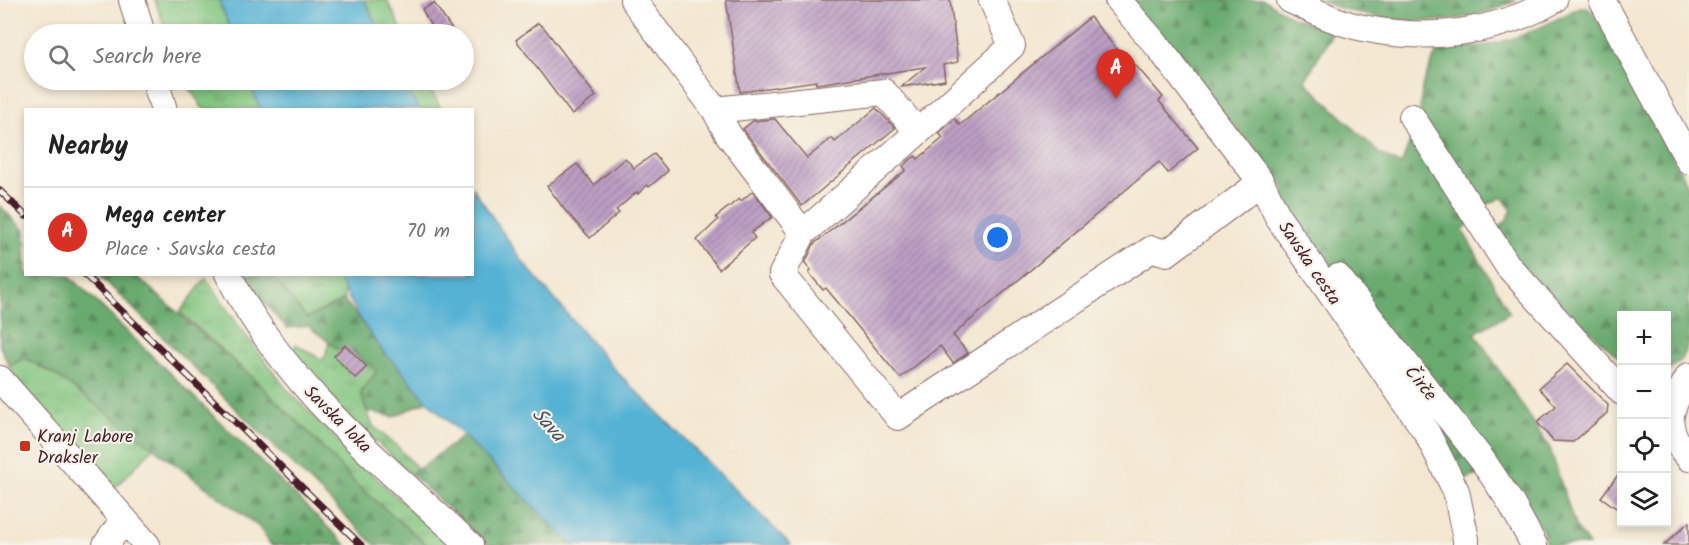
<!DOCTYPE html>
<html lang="en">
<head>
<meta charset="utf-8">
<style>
	body { margin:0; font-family:Kalam,sans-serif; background:#f6f6f6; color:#222 }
	.controls { position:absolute; right:18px; bottom:18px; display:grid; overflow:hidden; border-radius:0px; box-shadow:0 3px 9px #0003 }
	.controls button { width:54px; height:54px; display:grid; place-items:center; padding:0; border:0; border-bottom:2px solid #e0e0e0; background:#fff; color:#222; font:30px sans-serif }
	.you { position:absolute; left:998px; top:238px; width:21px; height:21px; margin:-15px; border:4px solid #fff; border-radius:50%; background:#1a73e8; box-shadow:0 0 0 9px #1a73e833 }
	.badge { display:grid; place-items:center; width:39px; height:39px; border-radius:50%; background:#d93025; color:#fff; font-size:20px; font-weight:700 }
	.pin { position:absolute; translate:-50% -50px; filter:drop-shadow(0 2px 3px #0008) }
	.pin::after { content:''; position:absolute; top:32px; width:21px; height:18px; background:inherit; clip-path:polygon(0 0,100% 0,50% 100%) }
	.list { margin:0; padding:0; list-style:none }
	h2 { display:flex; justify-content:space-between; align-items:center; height:78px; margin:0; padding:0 24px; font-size:26px }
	h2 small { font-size:20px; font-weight:400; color:#767676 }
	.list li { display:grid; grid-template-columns:39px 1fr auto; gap:18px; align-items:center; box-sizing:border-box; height:90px; padding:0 24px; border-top:2px solid #e0e0e0 }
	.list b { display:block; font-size:22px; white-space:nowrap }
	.list p { margin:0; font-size:20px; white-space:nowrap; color:#767676 }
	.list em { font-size:20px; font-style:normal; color:#767676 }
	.icon { flex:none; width:33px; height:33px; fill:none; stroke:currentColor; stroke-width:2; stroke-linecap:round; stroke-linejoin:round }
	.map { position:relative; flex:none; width:1689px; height:545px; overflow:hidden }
	.search { position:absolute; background:#fff; box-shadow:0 3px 9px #0003; left:24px; top:24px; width:450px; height:66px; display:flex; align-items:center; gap:15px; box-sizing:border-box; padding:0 21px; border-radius:33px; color:#767676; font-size:22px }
	.panel { position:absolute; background:#fff; box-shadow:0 3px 9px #0003; left:24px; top:108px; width:450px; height:168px; border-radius:0px }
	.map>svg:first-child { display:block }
	.grass { fill:url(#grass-tufts); stroke:#667255; stroke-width:1.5 }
	.forest { fill:url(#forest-firs); stroke:#5a644c; stroke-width:1.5 }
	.water { fill:#56b2d4; stroke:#506880; stroke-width:1.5 }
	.building { fill:url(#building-hatch) }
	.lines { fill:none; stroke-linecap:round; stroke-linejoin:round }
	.minor-casing { stroke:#856565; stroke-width:28 }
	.minor { stroke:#fff; stroke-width:26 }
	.rail-casing { stroke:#4a1f2b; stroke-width:7 }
	.rail { stroke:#f7f3e8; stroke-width:4.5; stroke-dasharray:14; stroke-linecap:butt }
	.poi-dot { fill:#c8321e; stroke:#f7f3e8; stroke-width:2 }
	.labels { text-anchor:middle; stroke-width:4.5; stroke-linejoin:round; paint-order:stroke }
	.street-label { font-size:18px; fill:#4a1f2b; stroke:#f7f3e8 }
	.poi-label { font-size:18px; fill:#4a1f2b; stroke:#f7f3e8; text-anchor:start }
	.water-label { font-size:20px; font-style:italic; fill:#4e5266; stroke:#f7f3e8 }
</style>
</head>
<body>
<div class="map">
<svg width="1689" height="545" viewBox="0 0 1689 545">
	<defs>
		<pattern id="grass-tufts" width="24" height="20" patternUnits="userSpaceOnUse" patternTransform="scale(1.5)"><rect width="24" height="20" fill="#82c57f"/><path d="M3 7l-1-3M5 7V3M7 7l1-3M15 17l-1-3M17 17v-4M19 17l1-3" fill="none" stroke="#6c9f68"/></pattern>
		<pattern id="forest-firs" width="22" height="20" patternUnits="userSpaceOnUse" patternTransform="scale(1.5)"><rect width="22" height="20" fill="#69aa6e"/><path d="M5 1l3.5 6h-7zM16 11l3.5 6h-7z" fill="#588a5b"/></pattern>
		<pattern id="building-hatch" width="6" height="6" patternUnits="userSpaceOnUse" patternTransform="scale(1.5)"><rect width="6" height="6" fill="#bc9ec3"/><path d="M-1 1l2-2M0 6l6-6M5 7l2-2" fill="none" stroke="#9b809f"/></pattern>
	</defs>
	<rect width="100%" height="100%" fill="#f7f3e8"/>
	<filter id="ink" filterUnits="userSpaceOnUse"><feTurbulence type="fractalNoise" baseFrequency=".0167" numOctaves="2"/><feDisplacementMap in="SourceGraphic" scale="12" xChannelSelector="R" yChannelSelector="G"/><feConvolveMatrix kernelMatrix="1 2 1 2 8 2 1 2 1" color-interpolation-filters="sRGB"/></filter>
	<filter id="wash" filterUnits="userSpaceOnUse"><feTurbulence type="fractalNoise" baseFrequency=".008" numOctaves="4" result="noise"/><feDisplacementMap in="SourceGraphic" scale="24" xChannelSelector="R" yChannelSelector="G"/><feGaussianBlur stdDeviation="1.35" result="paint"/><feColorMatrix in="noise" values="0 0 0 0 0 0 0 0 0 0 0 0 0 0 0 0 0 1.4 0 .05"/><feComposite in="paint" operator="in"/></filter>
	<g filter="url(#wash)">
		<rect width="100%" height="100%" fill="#f3e7d1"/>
		<path class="grass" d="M155 0H219L232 34H167Z
			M364 0H387L404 34H381Z
			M185 80H249L260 109H203Z
			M401 80H427L441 109H419Z
			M271 275H336L344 288V300L307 318Z
			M206 278 238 325 285 387 357 461 450 545H427L357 485 309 433 254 379 180 312Z
			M329 342 339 350 345 346 375 369 376 372 361 392 364 404 373 426 398 447 417 468 411 474 331 400 289 354 296 344 322 360 325 357Z
			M25 358 57 376 154 447 117 486 110 485 17 379 9 366Z"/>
		<path class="forest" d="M1124 0H1264L1292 17 1333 32 1305 81 1380 154 1401 165 1412 136 1471 221 1463 231 1510 313 1475 333 1550 448 1575 526 1589 545H1546L1542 529 1515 488 1487 471 1464 480 1283 212 1285 189 1253 147Z
			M1317 0H1517C1507 4 1497 9 1486 12 1430 29 1370 21 1317 0Z
			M1580 7H1588L1603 28 1689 187V343L1680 361 1667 371 1666 316H1622L1621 359 1618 357 1564 307 1536 286 1492 233 1506 221 1512 210 1502 197 1475 211 1420 114 1422 87 1438 48C1497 51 1530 33 1580 7Z
			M0 206 25 231 26 274 69 275 346 545H271L259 527 57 376 25 358 9 366 0 346Z
			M99 275H135L254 379 309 433 357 485 427 545H375Z
			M242 275H271L307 318 344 300 362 322 384 353 394 362 427 401 393 417 368 411 364 404 361 392 376 372 375 369 346 347 339 350 308 326 287 328 246 283Z
			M464 436 572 545H488L411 474Z"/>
		<path class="water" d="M219 0H364L381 34H232Z
			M249 80H401L419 109H260Z
			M473 188 522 261 614 369 791 545H572L464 436 427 401 394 362 384 353 362 322 336 275 472 274Z"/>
		<g id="blocks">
			<path class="building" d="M726 0H950L958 62 943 65 945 80 901 87 925 67 824 83 816 84V81L740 92Z
				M434 3 455 34H435L422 9Z
				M1090 17 1128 63 1131 60 1163 97 1159 101 1198 148 1168 173 1159 162 953 335 968 353 953 363 940 346 900 378 826 288 823 290 809 273 811 270 805 263 814 244 906 170 903 166 915 156 918 159 943 138 939 133 955 119 960 125Z
				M538 23 545 29 596 96 572 115 516 40Z
				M876 108 895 128 802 206 743 129 753 121 775 119 807 158 832 138 835 142Z
				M654 154 668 171 649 187 647 185 638 194 637 192 616 210 619 213 590 238 564 209 547 186 577 164 594 185 625 158 634 168Z
				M753 191 772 217 751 233 755 238 719 269 697 240 718 220 716 217 739 199 741 201Z
				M345 345 367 367 355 378 334 356Z
				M1567 364 1608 405 1607 413 1573 442 1553 441 1537 422 1556 406 1539 388Z
				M1622 470V501L1616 508 1601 497Z
				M1689 522V545H1664Z"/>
		</g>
	</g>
	<g filter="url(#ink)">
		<use href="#blocks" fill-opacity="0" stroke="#856565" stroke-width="1.5"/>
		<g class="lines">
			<g class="minor-casing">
				<path id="minor" d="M132 0 142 34
					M633 0 715 110 728 134 803 233 918 132 1012 46 992 0
					M1118 0 1160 49 1261 182 1279 219 1291 236 1427 433 1456 491 1466 539V545
					M1290 0C1314 11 1338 23 1363 28 1427 42 1498 33 1554 0
					M1602 0 1689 161
					M155 80 164 110
					M715 110 884 92 918 132
					M1412 117 1508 266 1622 392
					M803 233 782 274 898 417 1152 249 1167 253 1261 182
					M228 274C283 384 382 463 470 545
					M1338 277 1483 461 1511 503 1534 545
					M1689 376C1669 411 1660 425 1689 458
					M0 379 147 545
					M106 545 124 519"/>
			</g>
			<use href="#minor" class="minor"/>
			<g class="rail-casing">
				<path id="rail" d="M0 191 26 216
					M84 274 361 545"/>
			</g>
			<use href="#rail" class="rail"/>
		</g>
	</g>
	<rect class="poi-dot" x="19" y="440" width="12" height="12" rx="3"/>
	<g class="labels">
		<g class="street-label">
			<text transform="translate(1310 263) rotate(56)" y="6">Savska cesta</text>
			<text transform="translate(1421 383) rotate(51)" y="6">Čirče</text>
			<text transform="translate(338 419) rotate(45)" y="6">Savska loka</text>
		</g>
		<g class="poi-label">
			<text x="37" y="442">Kranj Labore<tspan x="37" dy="21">Draksler</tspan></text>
		</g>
		<g class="water-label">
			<text transform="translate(549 424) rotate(48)" y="7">Sava</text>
		</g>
	</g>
</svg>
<div class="controls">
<button>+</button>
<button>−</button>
<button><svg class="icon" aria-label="locate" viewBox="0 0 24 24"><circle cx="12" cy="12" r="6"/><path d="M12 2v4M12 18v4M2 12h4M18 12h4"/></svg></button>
<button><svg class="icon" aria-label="layers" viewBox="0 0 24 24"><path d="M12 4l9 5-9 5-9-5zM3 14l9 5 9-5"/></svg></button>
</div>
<div class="you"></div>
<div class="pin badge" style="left:1116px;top:99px">A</div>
<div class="search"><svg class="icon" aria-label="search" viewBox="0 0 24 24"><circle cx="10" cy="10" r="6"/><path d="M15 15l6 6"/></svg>Search here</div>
<section class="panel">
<h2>Nearby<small></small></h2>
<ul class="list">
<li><span class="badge">A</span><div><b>Mega center</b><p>Place · Savska cesta</p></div><em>70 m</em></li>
</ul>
</section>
</div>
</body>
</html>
